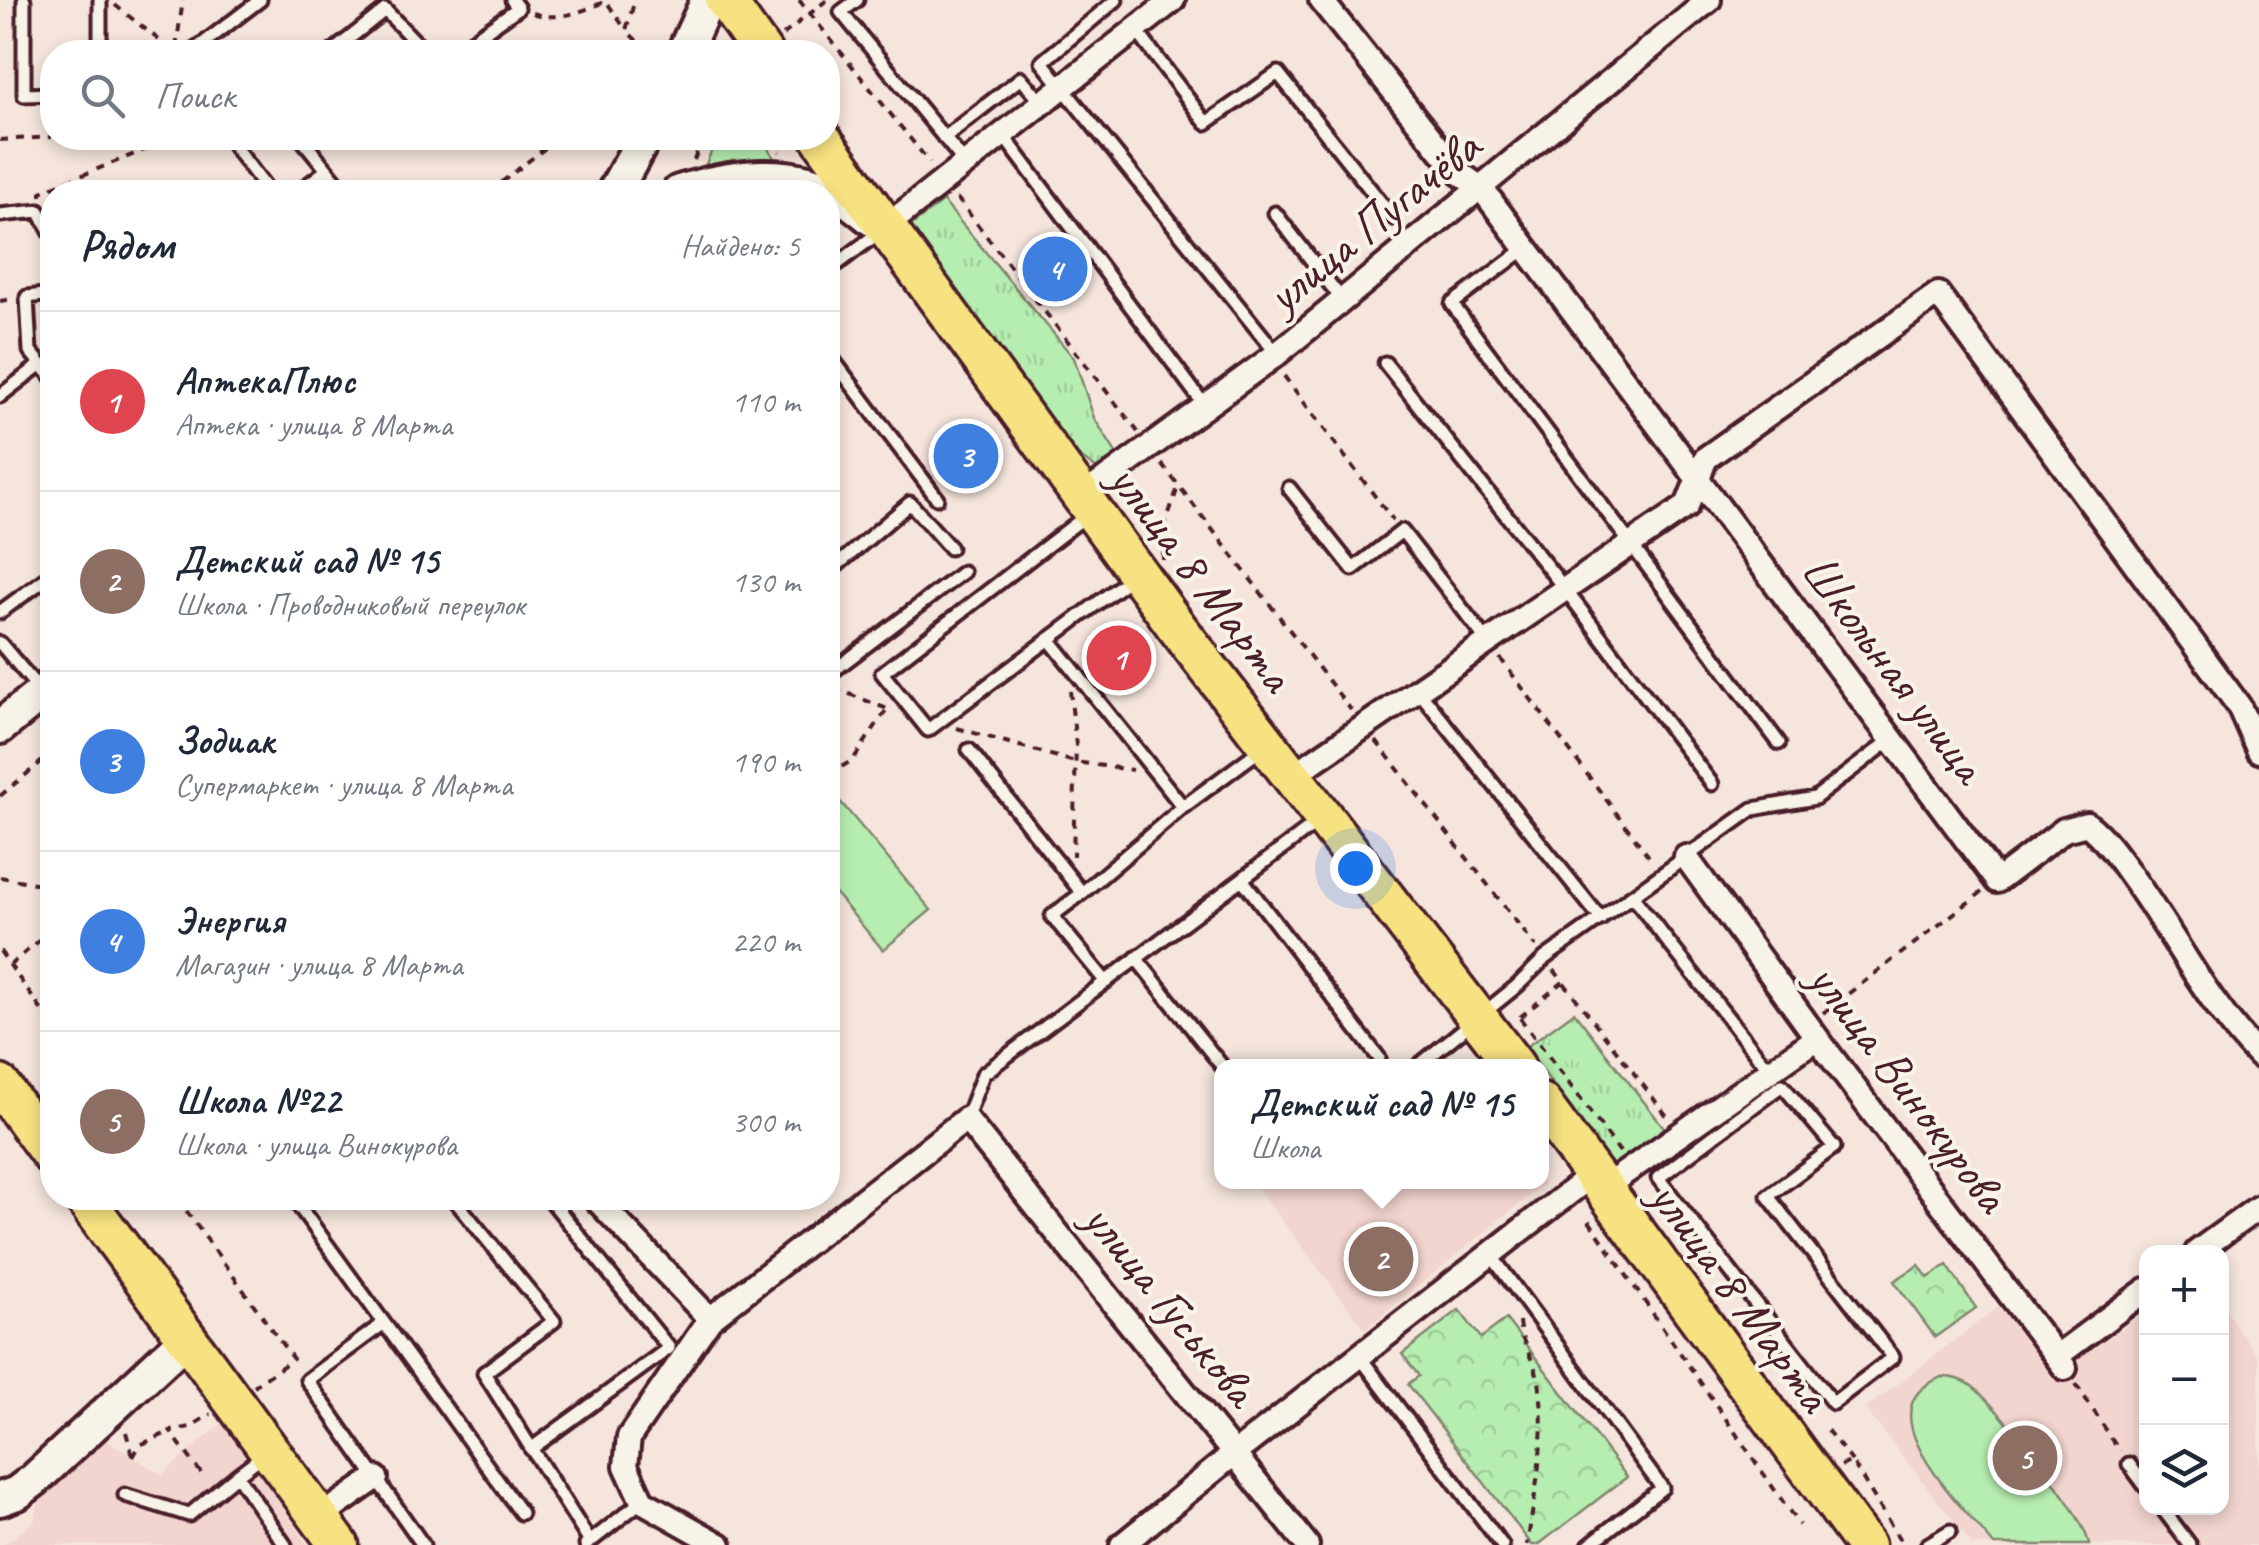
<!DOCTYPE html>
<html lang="ru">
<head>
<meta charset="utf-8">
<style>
	body { margin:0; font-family:Caveat,sans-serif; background:#f2f2f3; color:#1f2937 }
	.controls { position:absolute; right:30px; bottom:30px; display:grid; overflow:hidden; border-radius:20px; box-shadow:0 5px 15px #0003 }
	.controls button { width:90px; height:90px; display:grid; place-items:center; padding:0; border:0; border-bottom:2px solid #e0e1e3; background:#fff; color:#1f2937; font:50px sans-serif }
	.you { position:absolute; left:1355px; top:868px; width:35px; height:35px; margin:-25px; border:8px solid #fff; border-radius:50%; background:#1a73e8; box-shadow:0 0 0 15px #1a73e833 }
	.badge { display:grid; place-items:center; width:65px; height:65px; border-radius:50%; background:#d1495b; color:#fff; font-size:32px; font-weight:700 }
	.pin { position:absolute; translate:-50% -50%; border:5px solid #fff; box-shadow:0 2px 10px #0006 }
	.popup { position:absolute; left:1214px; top:1059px; width:335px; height:130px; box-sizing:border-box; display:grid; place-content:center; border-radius:20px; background:#fff; filter:drop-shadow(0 2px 8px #0005); font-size:32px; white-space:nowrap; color:#747a83 }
	.popup b { font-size:38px; color:#1f2937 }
	.popup::after { content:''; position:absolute; left:50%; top:100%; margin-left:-20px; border:20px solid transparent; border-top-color:#fff }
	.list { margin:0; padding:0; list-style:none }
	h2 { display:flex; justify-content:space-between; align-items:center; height:130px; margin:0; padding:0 40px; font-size:42px }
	h2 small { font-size:32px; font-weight:400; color:#747a83 }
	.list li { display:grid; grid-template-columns:65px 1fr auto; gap:30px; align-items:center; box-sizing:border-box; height:180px; padding:0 40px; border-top:2px solid #e0e1e3 }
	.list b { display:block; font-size:38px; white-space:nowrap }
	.list p { margin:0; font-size:32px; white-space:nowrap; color:#747a83 }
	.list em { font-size:32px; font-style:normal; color:#747a83 }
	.icon { flex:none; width:55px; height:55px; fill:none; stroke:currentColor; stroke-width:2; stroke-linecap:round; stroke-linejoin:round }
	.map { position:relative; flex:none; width:2259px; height:1545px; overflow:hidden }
	.search { position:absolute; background:#fff; box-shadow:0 5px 15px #0003; left:40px; top:40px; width:800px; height:110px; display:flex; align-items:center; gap:25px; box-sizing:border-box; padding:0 35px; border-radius:40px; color:#747a83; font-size:38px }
	.panel { position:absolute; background:#fff; box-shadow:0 5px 15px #0003; left:40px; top:180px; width:800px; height:1030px; border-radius:40px }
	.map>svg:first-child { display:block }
	.built { fill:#f2d5ce }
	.grass { fill:url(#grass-tufts); stroke:#80866e; stroke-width:2.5 }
	.forest { fill:url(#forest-crowns); stroke:#80866e; stroke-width:2.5 }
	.garden { fill:#b6eeb1; stroke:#80866e; stroke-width:2.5 }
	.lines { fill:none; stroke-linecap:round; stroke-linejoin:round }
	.service-casing { stroke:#4a1f2b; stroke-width:19 }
	.minor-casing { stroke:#4a1f2b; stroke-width:30 }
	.secondary-casing { stroke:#4a1f2b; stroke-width:40 }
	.primary-casing { stroke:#4a1f2b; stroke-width:45 }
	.path { stroke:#4a1f2b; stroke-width:4; stroke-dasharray:8 8; stroke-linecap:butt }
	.service { stroke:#f7f3e8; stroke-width:11 }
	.minor { stroke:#f7f3e8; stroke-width:22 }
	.secondary { stroke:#f7f3e8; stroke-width:32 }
	.primary { stroke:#f7e281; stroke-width:38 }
	.labels { text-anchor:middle; stroke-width:8; stroke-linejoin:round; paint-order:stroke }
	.street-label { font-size:50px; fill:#4a1f2b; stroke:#f7f3e8 }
</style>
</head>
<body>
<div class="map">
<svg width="2259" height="1545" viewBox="0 0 2259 1545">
	<defs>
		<pattern id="grass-tufts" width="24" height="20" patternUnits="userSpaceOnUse" patternTransform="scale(2.5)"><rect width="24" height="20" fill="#b6eeb1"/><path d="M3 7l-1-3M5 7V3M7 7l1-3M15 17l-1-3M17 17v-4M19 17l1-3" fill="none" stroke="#9ecc98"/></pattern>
		<pattern id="forest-crowns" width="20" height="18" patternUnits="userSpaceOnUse" patternTransform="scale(2.5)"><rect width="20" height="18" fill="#b6eeb1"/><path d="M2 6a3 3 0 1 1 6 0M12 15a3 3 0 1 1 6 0" fill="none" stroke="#9ecc98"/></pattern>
	</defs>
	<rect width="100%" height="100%" fill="#f5e5dc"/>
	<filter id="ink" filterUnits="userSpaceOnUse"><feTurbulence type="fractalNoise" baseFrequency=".01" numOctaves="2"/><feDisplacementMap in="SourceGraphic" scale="20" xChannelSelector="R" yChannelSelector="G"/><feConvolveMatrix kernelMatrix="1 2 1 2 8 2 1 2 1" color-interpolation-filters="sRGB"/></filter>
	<g filter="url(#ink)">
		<path class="built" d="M1541 1180 1544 1184 1365 1329 1258 1189 1266 1182Z
			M2222 1305 2259 1359V1545H1973L1865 1409 1998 1307 2054 1375 2146 1312V1508H2222Z
			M224 1422 308 1545H3L34 1522 44 1480 105 1439 162 1475Z"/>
		<path class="grass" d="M717 138H761L780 166 701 176Z
			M943 201 1074 358 1094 418 1118 456 1097 469 1079 456 913 255 912 225Z
			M1574 1012 1669 1134 1614 1173 1526 1047Z"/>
		<path class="forest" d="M1919 1265 1928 1278 1947 1265 1976 1308 1935 1337 1894 1281Z
			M1459 1310 1481 1338 1506 1319 1627 1477 1538 1545H1532L1408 1384 1419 1376 1402 1354Z"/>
		<path class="garden" d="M828 787 931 910 883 950 828 885Z
			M1942 1377C1954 1377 1963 1379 1972 1386 1998 1407 2085 1514 2089 1545H1994C1963 1506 1858 1409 1942 1377Z"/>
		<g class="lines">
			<g class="service-casing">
				<path id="service" d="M24 0V95L52 94
					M100 0V52
					M857 0 841 12 966 164
					M1116 0 1042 62 1277 354
					M1136 30 1206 123 1278 73 1393 218
					M192 52 260 0
					M332 52 385 10 425 52
					M456 52 518 8 512 0
					M1003 135 1205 406
					M228 138 269 192
					M301 138 345 192
					M944 138 1021 78 1043 104
					M298 192 327 170
					M1275 213 1343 301
					M0 215 39 211 52 235
					M1526 248 1452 304 1779 743
					M828 271 881 231
					M828 353 937 498
					M1385 363 1565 589 1712 784
					M41 364 30 351 27 297 52 294
					M0 396 41 364 52 377
					M1289 488 1353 569 1402 531 1488 642
					M1087 515 882 673 928 730 1135 575
					M828 573 910 503 950 548
					M0 612 52 574
					M1049 639 1183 807 1264 747
					M0 643 39 689
					M828 675 963 572
					M1418 690 1601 919
					M969 750 1082 893 1183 807
					M1242 879 1379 1058
					M1082 893 1052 916 1106 982
					M1632 896 1772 1074
					M1136 958 1222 1066
					M1418 1066 1517 986 1545 958 1753 809 1815 798 1892 739
					M1782 1085 1834 1147 1768 1196 1893 1357 1833 1403 1658 1178Z
					M966 1119 983 1074 1319 821
					M293 1198 384 1323
					M453 1198 554 1321 484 1373 590 1542
					M1491 1255 1662 1488 1589 1545
					M1360 1357 1502 1545
					M531 1449 669 1348 549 1198
					M266 1453 237 1475 285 1545
					M2129 1464 2146 1487
					M125 1495 189 1515 237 1475
					M2162 1508 2190 1545
					M423 1545 307 1380 384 1323 521 1513
					M586 1545 642 1501
					M1927 1545 1950 1531"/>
			</g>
			<g class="minor-casing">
				<path id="minor" d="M1321 0 1458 172 1482 189 1997 881 2064 830 2087 824C2108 841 2121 862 2137 884 2178 942 2209 1005 2259 1056
					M884 228 1173 0
					M1081 497 1277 354 1709 0
					M1292 776 1687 506 1706 458 1938 294 2239 706 2259 751
					M1686 857 1817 1038 2065 1368
					M1602 1189 1817 1038
					M595 1198 710 1319
					M2197 1252 2259 1207
					M2057 1356 2146 1290
					M319 1518 376 1478
					M720 1545 642 1501 626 1466 629 1437 710 1319 966 1119 1307 1545
					M1122 1545 1235 1453 1592 1175"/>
			</g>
			<g class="secondary-casing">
				<path id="secondary" d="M684 52 708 0
					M614 192 644 138
					M679 192C731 176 791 167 840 195 852 202 862 211 872 219
					M0 727 52 685
					M0 1499 17 1493 34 1480 188 1337"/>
			</g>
			<g class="primary-casing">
				<path id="primary" d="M725 0 762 52
					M821 138 1176 626 1515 1066
					M0 1085 52 1156
					M1541 1103 1865 1545
					M84 1198 339 1545"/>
			</g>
			<path class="path" d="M799 0 930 163
				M115 5 174 52
				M533 13C558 22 583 11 606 1L626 30
				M783 35 827 0
				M176 48 183 0
				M630 52 639 43 626 30 635 0
				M63 138 148 145
				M771 138 780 152
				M0 140 52 137
				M694 160 703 138
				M489 192 558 138
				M41 196V192L154 146 166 138
				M957 198 1138 432
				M0 301 13 299
				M1284 376 1393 520
				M1162 464 1351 710
				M1163 560V531L1178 487
				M1500 658 1653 862
				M834 688 890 710
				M1070 691 1076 745 1073 856
				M957 728 1075 762 1132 770
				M1376 741 1536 947
				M828 775 853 760 887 709
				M0 796 52 753
				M0 877 52 886
				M0 951 52 1025
				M10 965 52 930
				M1554 970 1667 1116
				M1823 1013 1982 892
				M1520 1017 1563 982
				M1520 1018 1620 1152
				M177 1198 293 1359 254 1386
				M1589 1221 1799 1525
				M1519 1322C1521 1345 1538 1365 1540 1389 1546 1440 1535 1494 1527 1545
				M2076 1384 2120 1451
				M1827 1430 1852 1461
				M126 1432 133 1457
				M133 1457 140 1445 169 1432
				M1841 1466 1852 1461 1903 1545
				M201 1473 170 1431 190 1427 211 1414"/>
			<use href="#service" class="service"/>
			<use href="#minor" class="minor"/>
			<use href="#secondary" class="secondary"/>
			<use href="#primary" class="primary"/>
		</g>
	</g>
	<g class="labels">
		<g class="street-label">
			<text transform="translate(1372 220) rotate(-39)" y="18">улица Пугачёва</text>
			<text transform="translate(1203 576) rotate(53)" y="18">улица 8 Марта</text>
			<text transform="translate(1895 667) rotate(53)" y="18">Школьная улица</text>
			<text transform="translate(1910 1086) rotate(53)" y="18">улица Винокурова</text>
			<text transform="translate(1742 1295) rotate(54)" y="18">улица 8 Марта</text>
			<text transform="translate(1172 1303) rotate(51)" y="18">улица Гуськова</text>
		</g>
	</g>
</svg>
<div class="controls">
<button>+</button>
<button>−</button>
<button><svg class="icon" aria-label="layers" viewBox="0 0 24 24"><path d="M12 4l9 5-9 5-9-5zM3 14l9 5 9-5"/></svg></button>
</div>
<div class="you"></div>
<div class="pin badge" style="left:1119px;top:658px;background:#e0444e">1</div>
<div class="pin badge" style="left:1381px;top:1259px;background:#8d6e63">2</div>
<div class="popup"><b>Детский сад № 15</b>Школа</div>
<div class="pin badge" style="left:966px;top:456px;background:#3f7fe0">3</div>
<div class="pin badge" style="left:1055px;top:269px;background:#3f7fe0">4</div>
<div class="pin badge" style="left:2025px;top:1458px;background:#8d6e63">5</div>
<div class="search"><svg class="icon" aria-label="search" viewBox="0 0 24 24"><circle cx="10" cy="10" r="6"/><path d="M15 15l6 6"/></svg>Поиск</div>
<section class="panel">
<h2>Рядом<small>Найдено: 5</small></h2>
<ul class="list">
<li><span class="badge" style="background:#e0444e">1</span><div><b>АптекаПлюс</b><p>Аптека · улица 8 Марта</p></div><em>110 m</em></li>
<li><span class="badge" style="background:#8d6e63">2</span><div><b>Детский сад № 15</b><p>Школа · Проводниковый переулок</p></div><em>130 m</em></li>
<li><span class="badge" style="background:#3f7fe0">3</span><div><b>Зодиак</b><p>Супермаркет · улица 8 Марта</p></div><em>190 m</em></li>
<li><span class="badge" style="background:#3f7fe0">4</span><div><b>Энергия</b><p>Магазин · улица 8 Марта</p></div><em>220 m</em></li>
<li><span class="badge" style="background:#8d6e63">5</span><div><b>Школа №22</b><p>Школа · улица Винокурова</p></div><em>300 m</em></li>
</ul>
</section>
</div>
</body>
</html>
